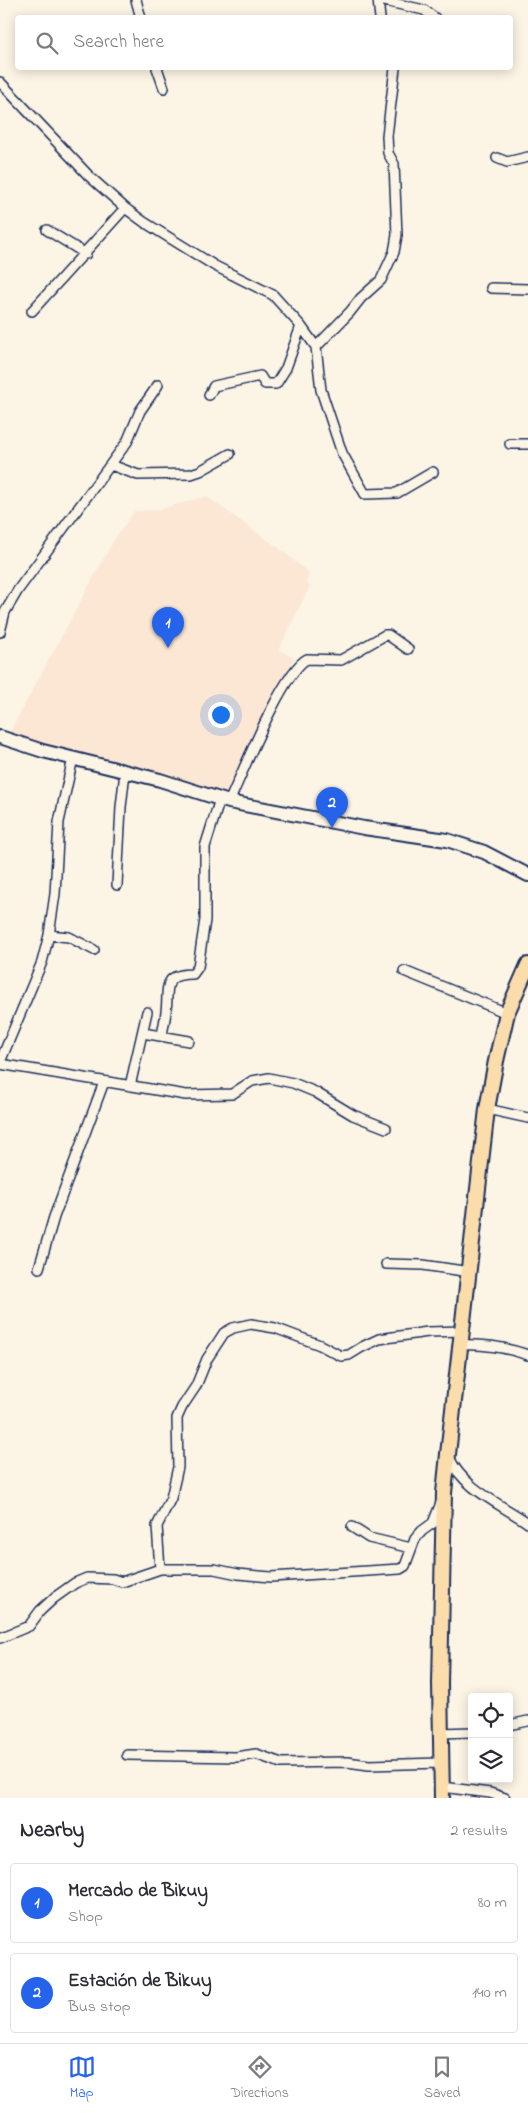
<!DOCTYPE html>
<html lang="en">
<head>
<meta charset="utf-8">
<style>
	body { margin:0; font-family:"Indie Flower",sans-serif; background:#f2f2f3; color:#2b2b33 }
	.controls { position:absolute; right:15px; bottom:15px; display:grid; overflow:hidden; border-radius:5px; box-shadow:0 2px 12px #0003 }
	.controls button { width:45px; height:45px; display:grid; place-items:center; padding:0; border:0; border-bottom:1px solid #e1e1e2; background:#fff; color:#2b2b33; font:25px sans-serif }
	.you { position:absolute; left:220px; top:714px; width:18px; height:18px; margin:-12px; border:4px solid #fff; border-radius:50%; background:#1a73e8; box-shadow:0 0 0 8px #1a73e833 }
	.badge { display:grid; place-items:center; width:32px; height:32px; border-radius:50%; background:#2563eb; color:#fff; font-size:16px; font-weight:700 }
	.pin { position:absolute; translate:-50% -41px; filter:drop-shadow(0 1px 2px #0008) }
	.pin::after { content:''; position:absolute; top:26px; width:18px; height:15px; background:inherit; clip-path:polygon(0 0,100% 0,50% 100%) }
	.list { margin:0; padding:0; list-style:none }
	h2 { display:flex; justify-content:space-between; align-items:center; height:65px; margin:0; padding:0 20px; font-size:21px }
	h2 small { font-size:16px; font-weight:400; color:#7c7c81 }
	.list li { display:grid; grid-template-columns:32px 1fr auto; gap:15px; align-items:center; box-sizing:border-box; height:80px; margin:0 10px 10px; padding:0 10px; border:1px solid #e1e1e2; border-radius:5px }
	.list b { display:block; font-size:19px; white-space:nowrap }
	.list p { margin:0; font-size:16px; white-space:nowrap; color:#7c7c81 }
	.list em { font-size:16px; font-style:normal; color:#7c7c81 }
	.icon { flex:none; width:28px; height:28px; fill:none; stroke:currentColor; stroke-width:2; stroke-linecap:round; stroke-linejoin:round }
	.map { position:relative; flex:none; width:528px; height:1798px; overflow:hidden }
	.search { position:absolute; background:#fff; box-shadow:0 2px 12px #0003; left:15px; right:15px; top:15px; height:55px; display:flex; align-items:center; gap:12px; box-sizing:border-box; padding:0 18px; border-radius:5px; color:#7c7c81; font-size:19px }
	.sheet { height:245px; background:#fff }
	nav { display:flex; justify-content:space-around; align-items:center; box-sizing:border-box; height:70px; border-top:1px solid #e1e1e2; background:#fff; font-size:14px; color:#7c7c81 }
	nav a { display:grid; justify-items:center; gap:2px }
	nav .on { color:#2563eb }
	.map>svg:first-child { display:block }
	.built { fill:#fce7d5 }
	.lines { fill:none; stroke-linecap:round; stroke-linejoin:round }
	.street-casing { stroke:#1b2f5e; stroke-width:12 }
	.secondary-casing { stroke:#1b2f5e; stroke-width:16 }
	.primary-casing { stroke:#1b2f5e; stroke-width:18 }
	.street { stroke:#fcf5e5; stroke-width:9 }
	.secondary { stroke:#fcf5e5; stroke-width:12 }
	.primary { stroke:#fbddab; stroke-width:14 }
</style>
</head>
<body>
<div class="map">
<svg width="528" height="1798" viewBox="0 0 528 1798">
	<rect width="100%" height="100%" fill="#fcf5e5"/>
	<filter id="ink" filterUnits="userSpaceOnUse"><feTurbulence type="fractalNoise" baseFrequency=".02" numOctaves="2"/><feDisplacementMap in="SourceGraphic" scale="10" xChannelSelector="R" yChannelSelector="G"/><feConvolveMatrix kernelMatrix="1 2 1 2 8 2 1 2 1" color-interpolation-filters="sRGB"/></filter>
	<g filter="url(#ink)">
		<path class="built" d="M206 496 279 548 309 573 306 583 310 586 279 650 294 658 228 799 8 735 112 543 134 511 157 510Z"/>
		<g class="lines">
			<g class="street-casing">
				<path id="street" d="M136 0 141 18
					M378 0 380 18
					M380 0 424 10 435 18
					M157 68 164 88
					M0 82 89 176 125 208 144 222 215 266 273 295 301 326 286 368 276 384H265L260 376 214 386 209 395
					M497 158 507 162 528 157
					M47 230 86 254
					M491 288 528 289
					M32 311 125 208
					M301 326 316 347 321 390 342 453 365 494 397 493 433 472
					M316 347 350 312 361 298 381 280 394 252 397 235 394 164 388 153 387 136 395 68
					M510 444H528
					M111 465 138 475 191 474 200 471 230 454
					M0 632 5 612 18 590 127 442 140 411 158 385
					M229 802C242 774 283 671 307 659L341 660 385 635H388L408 649
					M117 885 121 807 125 772
					M49 935 69 937 94 950
					M404 971 507 1013
					M143 1033 189 1041
					M162 1036C163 1028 165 1020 166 1012 169 988 161 974 193 974L198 967 205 920V847L220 799
					M0 1062 42 962 49 935 55 894 59 822 73 758
					M0 1064 186 1095 232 1094 252 1081 269 1078 293 1083 315 1092 353 1115 386 1128
					M130 1086 147 1012
					M487 1109 528 1118
					M386 1264 423 1265 470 1272
					M39 1268 54 1217 104 1082
					M462 1345C486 1344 505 1347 528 1355
					M449 1457C463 1489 501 1504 528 1523
					M352 1527 369 1538 411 1548
					M160 1569 157 1526 171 1498 178 1467 177 1418 182 1407 196 1386 207 1359 224 1333 233 1328 251 1324 275 1328 320 1345 341 1356 349 1355 362 1347 379 1339 428 1332 463 1331
					M0 1638 29 1626 40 1611 54 1598 75 1583 87 1578 113 1579 122 1582 160 1569H214L238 1574 271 1577 400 1569 405 1566 415 1539 422 1531 433 1523 441 1503
					M509 1725 528 1721
					M440 1733 472 1732
					M127 1755 236 1757 256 1754 281 1763 347 1762 369 1765 440 1763
					M442 1787 490 1793 505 1798"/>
			</g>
			<g class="secondary-casing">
				<path id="secondary" d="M0 737 43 751 160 780 229 802 364 828 447 840 484 852 528 875"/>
			</g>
			<g class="primary-casing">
				<path id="primary" d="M442 1798 440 1683 444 1493 448 1454 487 1109 496 1061 507 1013 528 965"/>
			</g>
			<use href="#street" class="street"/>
			<use href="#secondary" class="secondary"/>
			<use href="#primary" class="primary"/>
		</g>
	</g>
</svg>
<div class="controls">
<button><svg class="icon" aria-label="locate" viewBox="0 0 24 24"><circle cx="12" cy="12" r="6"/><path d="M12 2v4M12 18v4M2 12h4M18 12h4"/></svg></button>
<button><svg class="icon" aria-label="layers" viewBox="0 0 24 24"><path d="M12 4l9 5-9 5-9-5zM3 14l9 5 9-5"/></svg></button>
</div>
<div class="you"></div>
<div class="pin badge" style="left:168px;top:648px">1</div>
<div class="pin badge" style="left:332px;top:828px">2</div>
<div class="search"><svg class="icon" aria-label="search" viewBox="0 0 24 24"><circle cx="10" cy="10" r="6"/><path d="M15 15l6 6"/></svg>Search here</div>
</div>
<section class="sheet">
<h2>Nearby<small>2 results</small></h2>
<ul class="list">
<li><span class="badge">1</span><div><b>Mercado de Bikuy</b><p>Shop</p></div><em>80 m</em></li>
<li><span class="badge">2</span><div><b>Estación de Bikuy</b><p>Bus stop</p></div><em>140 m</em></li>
</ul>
</section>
<nav>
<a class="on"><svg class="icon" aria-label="map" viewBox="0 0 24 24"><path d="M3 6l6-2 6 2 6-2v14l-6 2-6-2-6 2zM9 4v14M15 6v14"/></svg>Map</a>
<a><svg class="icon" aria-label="directions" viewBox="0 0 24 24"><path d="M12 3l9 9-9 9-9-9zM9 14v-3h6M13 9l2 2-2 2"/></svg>Directions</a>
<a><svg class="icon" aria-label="saved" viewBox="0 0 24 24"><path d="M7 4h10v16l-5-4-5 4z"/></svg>Saved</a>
</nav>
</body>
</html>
